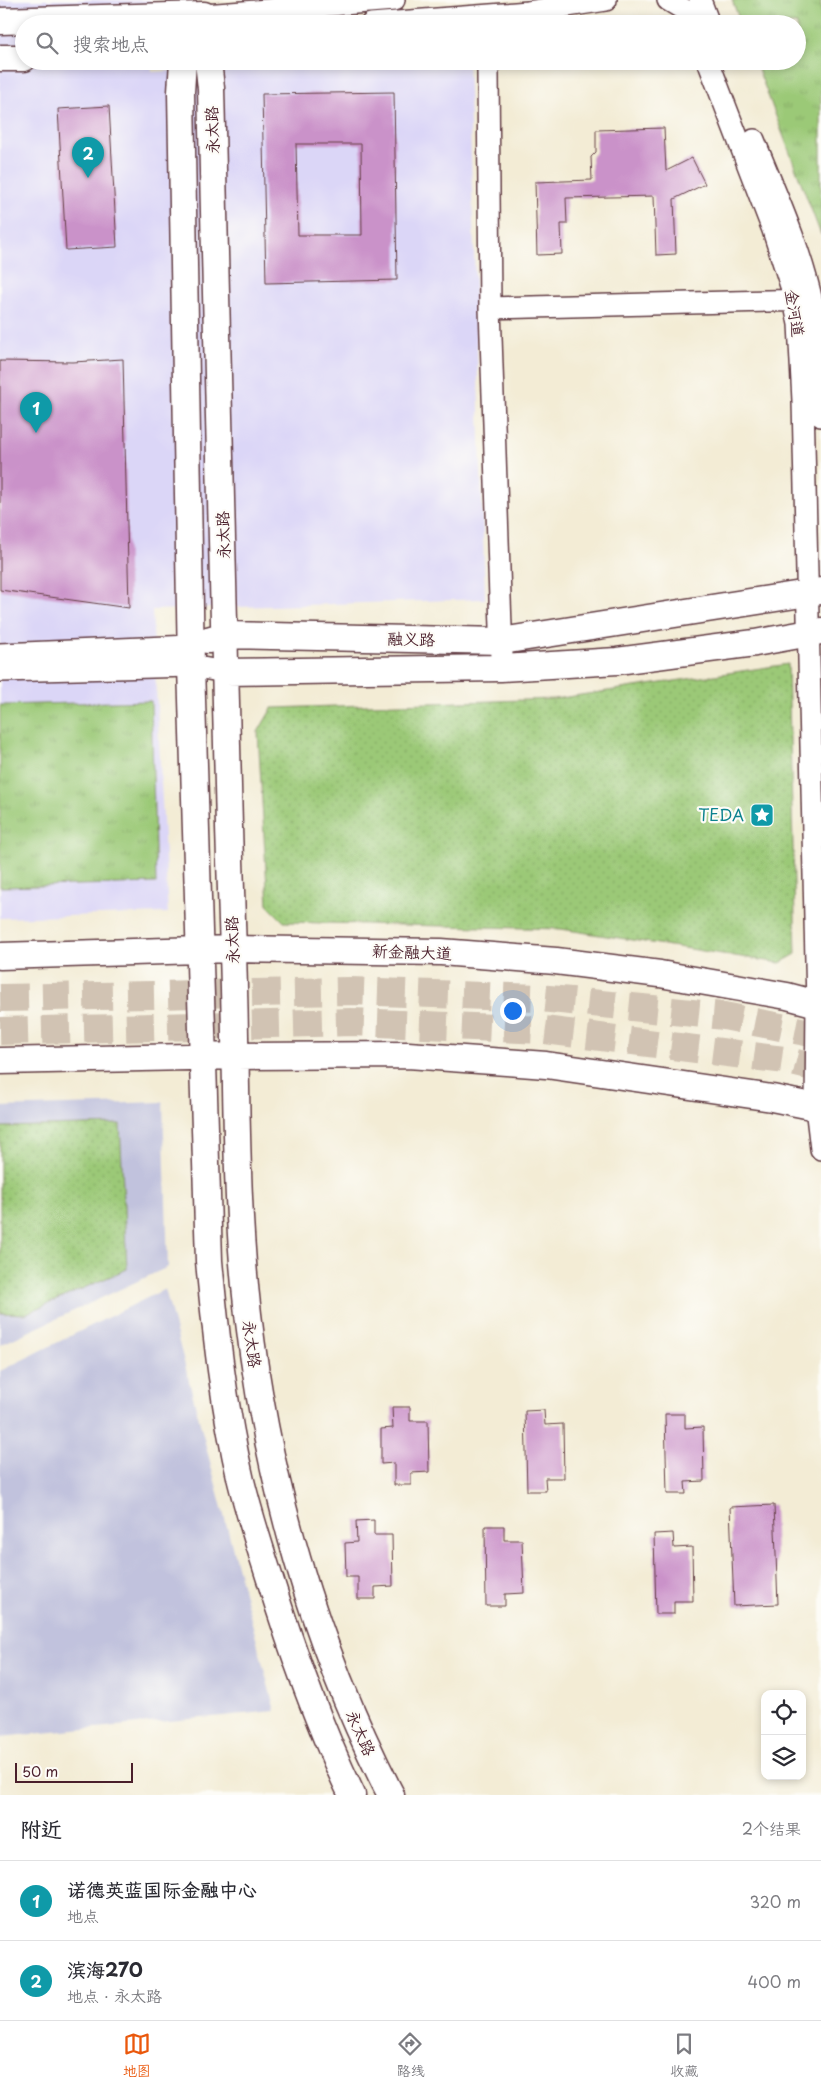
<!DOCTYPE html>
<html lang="zh">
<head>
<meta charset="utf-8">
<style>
	body { margin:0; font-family:"Playpen Sans","LXGW WenKai TC",sans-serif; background:#f7f7f7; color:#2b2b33 }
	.controls { position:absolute; right:15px; bottom:15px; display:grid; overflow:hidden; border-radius:10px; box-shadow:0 2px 8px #0003 }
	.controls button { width:45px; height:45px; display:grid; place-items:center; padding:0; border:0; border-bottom:1px solid #e1e1e2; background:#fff; color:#2b2b33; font:25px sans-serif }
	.scale { position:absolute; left:15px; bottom:12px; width:118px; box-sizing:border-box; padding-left:5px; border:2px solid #4a1f2b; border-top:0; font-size:14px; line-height:18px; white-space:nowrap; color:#4a1f2b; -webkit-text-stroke:4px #fdfcf7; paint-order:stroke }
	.you { position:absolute; left:512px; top:1010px; width:18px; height:18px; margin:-12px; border:4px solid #fff; border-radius:50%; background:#1a73e8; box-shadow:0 0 0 8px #1a73e833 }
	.badge { display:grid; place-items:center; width:32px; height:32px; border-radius:50%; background:#ea580c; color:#fff; font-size:16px; font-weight:700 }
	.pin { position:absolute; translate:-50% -41px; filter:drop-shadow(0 1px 2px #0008) }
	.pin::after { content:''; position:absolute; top:26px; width:18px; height:15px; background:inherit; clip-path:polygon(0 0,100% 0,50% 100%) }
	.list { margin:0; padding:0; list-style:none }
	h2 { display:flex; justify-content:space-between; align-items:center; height:65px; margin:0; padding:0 20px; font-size:21px }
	h2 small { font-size:16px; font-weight:400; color:#7c7c81 }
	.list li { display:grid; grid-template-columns:32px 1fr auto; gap:15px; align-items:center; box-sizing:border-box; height:80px; padding:0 20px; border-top:1px solid #e1e1e2 }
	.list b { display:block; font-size:19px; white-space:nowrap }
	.list p { margin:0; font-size:16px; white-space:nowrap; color:#7c7c81 }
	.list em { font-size:16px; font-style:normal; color:#7c7c81 }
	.icon { flex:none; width:28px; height:28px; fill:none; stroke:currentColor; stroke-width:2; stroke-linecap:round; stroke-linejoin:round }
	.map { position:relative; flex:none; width:821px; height:1795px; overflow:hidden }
	.search { position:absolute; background:#fff; box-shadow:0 2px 8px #0003; left:15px; right:15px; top:15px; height:55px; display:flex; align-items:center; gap:12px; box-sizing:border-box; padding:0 18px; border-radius:28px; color:#7c7c81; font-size:19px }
	.sheet { height:225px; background:#fff }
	nav { display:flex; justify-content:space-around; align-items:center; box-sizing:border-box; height:70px; border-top:1px solid #e1e1e2; background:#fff; font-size:14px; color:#7c7c81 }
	nav a { display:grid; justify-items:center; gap:2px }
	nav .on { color:#ea580c }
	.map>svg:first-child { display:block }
	.built { fill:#dbd6f7 }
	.industrial { fill:#c1c2dd }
	.grass { fill:url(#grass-dots); stroke:#727451 }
	.park { fill:url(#park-tufts); stroke:#727451 }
	.building { fill:#ca92c9; fill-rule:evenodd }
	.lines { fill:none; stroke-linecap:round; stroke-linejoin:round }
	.highway-tunnel { stroke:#d1c3b3; stroke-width:28; stroke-dasharray:28 14; stroke-linecap:butt }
	.minor-casing { stroke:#633e44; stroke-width:24 }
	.major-casing { stroke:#633e44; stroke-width:29 }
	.minor { stroke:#fff; stroke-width:21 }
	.major { stroke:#fff; stroke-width:26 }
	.labels { text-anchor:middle; stroke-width:4.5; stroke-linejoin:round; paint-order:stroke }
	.street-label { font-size:16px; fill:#4a1f2b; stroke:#fdfcf7 }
	.culture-label { font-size:16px; fill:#0d838f; stroke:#fdfcf7; text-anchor:end }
</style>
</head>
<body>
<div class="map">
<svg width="821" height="1795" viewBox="0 0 821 1795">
	<defs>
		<pattern id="grass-dots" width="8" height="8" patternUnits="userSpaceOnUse" patternTransform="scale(1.25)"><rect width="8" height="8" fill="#9bc977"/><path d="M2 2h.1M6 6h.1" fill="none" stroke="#87ac67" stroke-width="1.8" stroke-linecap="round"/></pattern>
		<pattern id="park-tufts" width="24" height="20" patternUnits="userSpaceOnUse" patternTransform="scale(1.25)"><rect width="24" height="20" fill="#9bc977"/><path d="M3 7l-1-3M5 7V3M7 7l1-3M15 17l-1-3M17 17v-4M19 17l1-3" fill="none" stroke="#87ac67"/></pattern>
	</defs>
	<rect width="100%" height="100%" fill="#fdfcf7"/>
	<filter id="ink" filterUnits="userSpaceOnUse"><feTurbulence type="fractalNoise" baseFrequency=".02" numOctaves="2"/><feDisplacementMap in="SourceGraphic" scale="10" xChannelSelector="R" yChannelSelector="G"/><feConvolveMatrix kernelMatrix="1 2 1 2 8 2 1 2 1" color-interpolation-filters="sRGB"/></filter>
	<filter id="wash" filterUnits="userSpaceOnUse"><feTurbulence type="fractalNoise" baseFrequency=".0096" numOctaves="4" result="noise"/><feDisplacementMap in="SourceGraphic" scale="20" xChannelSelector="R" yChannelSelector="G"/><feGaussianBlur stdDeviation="1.12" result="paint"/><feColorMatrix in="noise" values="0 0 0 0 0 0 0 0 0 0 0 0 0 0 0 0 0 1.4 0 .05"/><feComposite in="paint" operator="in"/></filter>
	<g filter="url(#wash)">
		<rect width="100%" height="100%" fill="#f3ecd5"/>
		<path class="built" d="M0 0H151V24H24V61H151L152 72 356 61H468L485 599 152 610 168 913 0 918Z"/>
		<path class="industrial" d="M163 1102 168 1267 0 1345V1107Z
			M165 1289 275 1711 0 1737V1371Z"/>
		<path class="grass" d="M788 664 796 954 780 963 561 929 284 922 268 906 258 732 272 708 554 699Z
			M120 1124 127 1269 25 1314 0 1313V1127Z"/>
		<path class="park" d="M732 0H821V235L755 61H797V24H741Z
			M151 701 156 883 0 887V705Z"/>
		<g id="blocks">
			<path class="building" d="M394 92 397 280 266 283 262 94ZM296 144H361L362 235H298Z
				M109 106 117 247 66 250 58 109Z
				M664 128 666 171 692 158 705 184 674 199 676 254 656 255 654 196 566 198 567 224H561L562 254 537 255 535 182 592 180 591 157 596 152V130Z
				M123 359 129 608 0 590V361L73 362Z
				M392 1407H410V1421H428L429 1472 411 1473V1485H394V1463L381 1464V1429L393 1428Z
				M544 1410 545 1425 563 1424 564 1478H545L546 1491H527L525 1411Z
				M665 1414H685V1428L703 1427 704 1481 685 1482 686 1494H667Z
				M774 1505 778 1604 734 1606 730 1507Z
				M374 1520V1535H392L393 1586 375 1587V1599H358V1577H346L345 1543 357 1542 356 1521Z
				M485 1526H504V1540H522L524 1593 505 1594V1606H486Z
				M673 1533 674 1548 692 1547 693 1601H674V1614H656L654 1534Z"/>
		</g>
	</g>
	<g filter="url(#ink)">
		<use href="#blocks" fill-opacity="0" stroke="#633e44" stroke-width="1"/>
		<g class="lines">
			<path class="highway-tunnel" d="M0 998 350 991 540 998 724 1016 821 1035
				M0 1031 351 1022 545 1030 784 1060 821 1069"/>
			<g class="minor-casing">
				<path id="minor" d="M668 0 683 9 693 24
					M700 0 709 24
					M204 15 394 0
					M371 24 528 12 606 0
					M708 61 773 230 791 286 799 324 803 401 817 1004 816 1107 821 1149
					M488 72 490 308 811 300
					M754 140C775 193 800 246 812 302 819 340 820 378 821 416
					M490 308 502 656
					M0 654 191 646
					M0 671 191 666 225 672"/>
			</g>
			<g class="major-casing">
				<path id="major" d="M0 21 204 15
					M0 58H24
					M183 61 181 92 191 666 209 1261C216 1335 224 1409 241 1481 249 1513 259 1545 269 1576 292 1650 318 1725 352 1795
					M208 61 211 88C217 334 223 581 229 827 231 897 234 966 235 1036 237 1129 237 1221 248 1314 267 1480 314 1646 391 1795
					M208 640 225 635 502 641 821 591
					M225 672 501 668 617 661 755 643 821 631
					M0 956 233 949 441 952 556 961 660 974 787 996 821 1005
					M0 1061 236 1056 408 1055 546 1065 772 1098 821 1108"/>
			</g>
			<use href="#minor" class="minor"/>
			<use href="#major" class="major"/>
		</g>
	</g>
	<defs>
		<g id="sight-square" transform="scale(1.25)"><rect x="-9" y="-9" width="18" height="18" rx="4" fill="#0f9aa8" stroke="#fdfcf7"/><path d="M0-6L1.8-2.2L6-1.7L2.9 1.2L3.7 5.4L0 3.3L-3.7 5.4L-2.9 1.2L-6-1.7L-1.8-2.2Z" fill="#fff"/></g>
	</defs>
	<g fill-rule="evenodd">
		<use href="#sight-square" x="762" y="815"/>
	</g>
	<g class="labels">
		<g class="street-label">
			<text transform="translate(212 130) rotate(-92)" y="6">永太路</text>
			<text transform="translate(795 313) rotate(81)" y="6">金河道</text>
			<text transform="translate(223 535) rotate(-92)" y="6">永太路</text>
			<text transform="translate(411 639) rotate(1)" y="6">融义路</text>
			<text transform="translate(232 940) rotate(-92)" y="6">永太路</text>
			<text transform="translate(412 952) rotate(2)" y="6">新金融大道</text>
			<text transform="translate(252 1344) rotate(82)" y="6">永太路</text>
			<text transform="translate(361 1733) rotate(66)" y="6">永太路</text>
		</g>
		<g class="culture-label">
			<text x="744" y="821">TEDA</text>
		</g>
	</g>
</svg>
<div class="controls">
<button><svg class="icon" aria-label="locate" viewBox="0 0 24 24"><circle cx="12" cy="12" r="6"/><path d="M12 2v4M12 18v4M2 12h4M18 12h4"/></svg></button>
<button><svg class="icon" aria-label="layers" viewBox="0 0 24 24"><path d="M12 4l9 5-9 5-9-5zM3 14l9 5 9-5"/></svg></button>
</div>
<div class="scale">50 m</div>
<div class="you"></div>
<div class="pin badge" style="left:36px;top:433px;background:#0f9aa8">1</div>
<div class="pin badge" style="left:88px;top:178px;background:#0f9aa8">2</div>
<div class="search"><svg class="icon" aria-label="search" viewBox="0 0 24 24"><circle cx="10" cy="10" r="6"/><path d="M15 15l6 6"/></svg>搜索地点</div>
</div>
<section class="sheet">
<h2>附近<small>2个结果</small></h2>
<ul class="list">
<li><span class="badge" style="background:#0f9aa8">1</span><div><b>诺德英蓝国际金融中心</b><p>地点</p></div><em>320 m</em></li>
<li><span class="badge" style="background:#0f9aa8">2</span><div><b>滨海270</b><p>地点 · 永太路</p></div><em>400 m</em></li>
</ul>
</section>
<nav>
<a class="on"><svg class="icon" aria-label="map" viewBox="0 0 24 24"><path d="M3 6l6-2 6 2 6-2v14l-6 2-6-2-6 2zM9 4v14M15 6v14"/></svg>地图</a>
<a><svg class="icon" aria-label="directions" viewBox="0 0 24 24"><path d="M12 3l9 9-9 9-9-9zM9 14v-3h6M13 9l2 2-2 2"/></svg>路线</a>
<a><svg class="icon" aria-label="saved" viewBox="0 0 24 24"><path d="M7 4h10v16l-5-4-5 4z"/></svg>收藏</a>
</nav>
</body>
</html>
